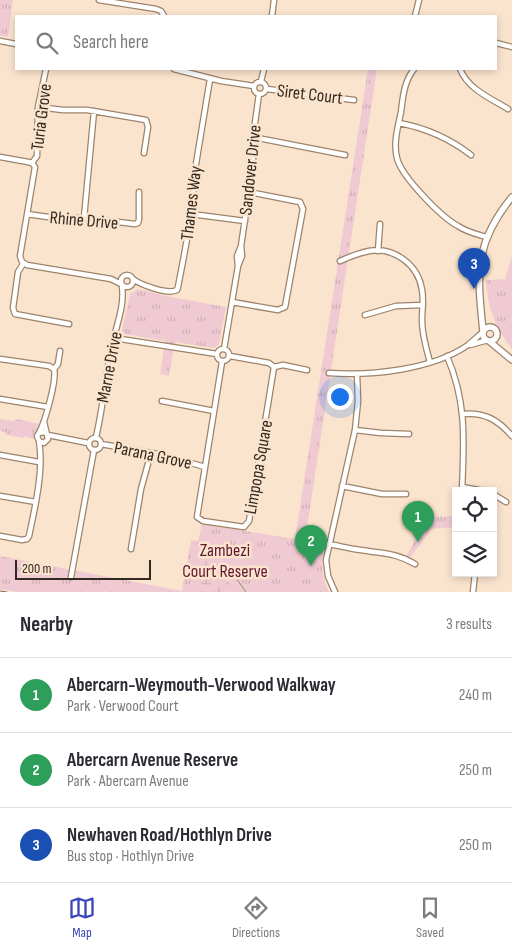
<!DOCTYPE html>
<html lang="en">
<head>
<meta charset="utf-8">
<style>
	body { margin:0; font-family:"Sofia Sans Condensed",sans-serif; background:#f7f7f7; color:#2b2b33 }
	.controls { position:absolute; right:15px; bottom:15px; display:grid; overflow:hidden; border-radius:0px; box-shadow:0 2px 8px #0003 }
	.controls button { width:45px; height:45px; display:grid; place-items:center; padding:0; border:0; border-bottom:1px solid #e1e1e2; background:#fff; color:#2b2b33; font:25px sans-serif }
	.scale { position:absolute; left:15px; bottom:12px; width:136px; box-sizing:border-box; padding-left:5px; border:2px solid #34291e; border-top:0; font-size:14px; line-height:18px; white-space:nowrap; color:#34291e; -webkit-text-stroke:4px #fbe4ce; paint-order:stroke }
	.you { position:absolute; left:339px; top:396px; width:18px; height:18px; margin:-12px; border:4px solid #fff; border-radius:50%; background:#1a73e8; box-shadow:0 0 0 8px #1a73e833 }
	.badge { display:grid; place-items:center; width:32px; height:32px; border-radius:50%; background:#3c46ba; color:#fff; font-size:16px; font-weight:700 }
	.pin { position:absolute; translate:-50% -41px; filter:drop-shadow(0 1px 2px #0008) }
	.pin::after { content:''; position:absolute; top:26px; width:18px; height:15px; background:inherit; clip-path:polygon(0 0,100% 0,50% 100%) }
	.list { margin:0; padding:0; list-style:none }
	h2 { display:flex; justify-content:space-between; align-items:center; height:65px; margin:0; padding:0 20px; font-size:21px }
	h2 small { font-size:16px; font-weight:400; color:#7c7c81 }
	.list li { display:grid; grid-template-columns:32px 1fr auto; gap:15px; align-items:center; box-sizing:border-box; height:75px; padding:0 20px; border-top:1px solid #e1e1e2 }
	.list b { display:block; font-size:19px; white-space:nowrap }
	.list p { margin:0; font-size:16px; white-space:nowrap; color:#7c7c81 }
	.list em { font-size:16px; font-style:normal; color:#7c7c81 }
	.icon { flex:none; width:28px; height:28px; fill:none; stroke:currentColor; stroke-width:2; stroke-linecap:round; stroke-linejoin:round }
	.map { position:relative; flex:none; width:512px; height:592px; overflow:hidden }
	.search { position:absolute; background:#fff; box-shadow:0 2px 8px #0003; left:15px; right:15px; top:15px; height:55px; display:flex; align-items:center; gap:12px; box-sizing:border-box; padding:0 18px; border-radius:0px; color:#7c7c81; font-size:19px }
	.sheet { height:290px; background:#fff }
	nav { display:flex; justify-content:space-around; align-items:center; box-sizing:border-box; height:70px; border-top:1px solid #e1e1e2; background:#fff; font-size:14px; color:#7c7c81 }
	nav a { display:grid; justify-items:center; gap:2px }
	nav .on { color:#3c46ba }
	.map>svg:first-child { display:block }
	.grass { fill:url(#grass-tufts) }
	.wetland { fill:url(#wetland-marsh) }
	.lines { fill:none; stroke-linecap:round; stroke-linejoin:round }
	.stream { stroke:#848f69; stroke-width:1 }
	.minor-casing { stroke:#9d836a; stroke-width:7 }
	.tertiary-casing { stroke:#9d836a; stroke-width:8 }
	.minor { stroke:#fff; stroke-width:4.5 }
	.tertiary { stroke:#fff; stroke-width:5.5 }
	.rail { stroke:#7e6e5f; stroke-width:1 }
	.labels { text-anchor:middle; stroke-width:5; stroke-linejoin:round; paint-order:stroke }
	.street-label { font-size:18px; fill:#34291e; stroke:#fbe4ce }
	.park-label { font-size:18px; fill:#601931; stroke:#fbe4ce }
</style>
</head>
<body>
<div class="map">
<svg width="512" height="592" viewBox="0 0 512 592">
	<defs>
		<pattern id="grass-tufts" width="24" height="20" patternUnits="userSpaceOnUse" patternTransform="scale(1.25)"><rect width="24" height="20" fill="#f0cad2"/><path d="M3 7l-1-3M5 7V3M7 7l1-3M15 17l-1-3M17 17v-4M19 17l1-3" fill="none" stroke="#ceaeb4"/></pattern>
		<pattern id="wetland-marsh" width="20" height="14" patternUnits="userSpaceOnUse" patternTransform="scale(1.25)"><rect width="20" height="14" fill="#f0cad2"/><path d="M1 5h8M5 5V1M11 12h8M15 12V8" fill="none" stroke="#ceaeb4"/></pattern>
	</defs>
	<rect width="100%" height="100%" fill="#fbe4ce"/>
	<path class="grass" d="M0 0H13L8 37 0 36Z
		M368 69H377L305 541 324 545C321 563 321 576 329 592H17L0 589V556L182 591 191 540 198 541 202 524 295 539Z
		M512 256V349C496 330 487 306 486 280L505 279Z
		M138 289 171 297 226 307 219 344 214 348 175 342 169 376 160 374 165 341 125 334 122 330 130 294Z
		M0 419 13 421 16 419 40 424 34 434V439L25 436 23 438 7 435 5 432 0 431Z
		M410 502 431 517 456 516V527L431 529 410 558 406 556 425 523 408 503Z"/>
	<path class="wetland" d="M206 551C224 551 219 571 228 582 231 587 237 588 241 592H202C198 585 202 583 202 575 202 567 199 562 202 553Z"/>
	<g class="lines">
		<path class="stream" d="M234 575 246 592"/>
		<g class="minor-casing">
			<path id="minor" d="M99 0 156 9 161 11 164 16
				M272 16 274 0
				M415 16 419 0
				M0 41 16 44
				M496 43 512 47
				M174 69 221 81 254 86
				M414 69C404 82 403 96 401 112 398 126 393 144 397 158 401 176 441 217 458 226 467 232 476 234 486 237
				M460 69C468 89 490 98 508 109
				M261 81 264 69
				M254 88a6 6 0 1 1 12 0a6 6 0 1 1-12 0Z
				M267 89 354 100
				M38 107 63 110H87L146 120 148 127 144 153
				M399 123C426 128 449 138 471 155
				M253 137 345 155
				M0 157 28 162 32 163 35 167 20 256 22 262 27 265 111 279 121 284
				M32 163 37 156 38 107 46 69
				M27 214 55 218H84L135 224 138 223 139 219V192
				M191 214 245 221
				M84 218 94 111
				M378 251 380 224
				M340 261C349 257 359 253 369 251 394 247 418 264 422 290 424 300 422 310 422 320 422 335 426 348 430 362
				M23 264 18 272 13 308 15 314 69 324
				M238 266 237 256 241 246
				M121 281a6 6 0 1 1 12 0a6 6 0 1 1-12 0Z
				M133 279C141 285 168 295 177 290L178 287C185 250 193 214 194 176L210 79
				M232 302 278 310 285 307 303 209 300 202 249 192
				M365 315 396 306 423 305
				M114 338 217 354
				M470 345 488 340
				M217 355a6 6 0 1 1 12 0a6 6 0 1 1-12 0Z
				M224 349 238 266 242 256 241 246 253 166V137L259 94
				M447 356C467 403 464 440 462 491
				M0 359 49 366 54 369C57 380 45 422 39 433
				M222 362 197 517 203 521 244 527 249 521 274 367 269 363 230 356
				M274 367 283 365 307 370
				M54 369 58 364 60 351
				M329 373C371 376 432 370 468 345 473 341 478 336 483 332
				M0 399 48 407
				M162 401 214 411
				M463 414C485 412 498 420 512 436
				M44 422 48 439 44 443 39 441 37 436 39 433 44 432 47 434
				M355 430 381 433 409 434
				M48 435 88 443
				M96 437C103 408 105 379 111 350 115 328 125 308 122 286
				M89 444a6 6 0 1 1 12 0a6 6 0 1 1-12 0Z
				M101 444 163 455 205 467
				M0 455 39 462
				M342 486 382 494H406
				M462 487 484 491
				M493 494 506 502
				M0 496 36 502
				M0 536 22 540 27 539 29 536C35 508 44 469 39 441
				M329 544C340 546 350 549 361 550 383 554 394 552 415 564
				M131 549 141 489 151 453
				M71 577 94 450
				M335 592 328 576 326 560 355 430 358 401 357 374
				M473 592 475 573"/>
		</g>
		<g class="tertiary-casing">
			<path id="tertiary" d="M483 334a7 7 0 1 1 14 0a7 7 0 1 1-14 0Z
				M483 331C477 274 474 243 512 197
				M489 341 512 360"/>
		</g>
		<use href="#minor" class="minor"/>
		<use href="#tertiary" class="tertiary"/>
		<path class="rail" d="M0 591 7 592"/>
	</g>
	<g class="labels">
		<g class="street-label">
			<text transform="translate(310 94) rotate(7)" y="6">Siret Court</text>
			<text transform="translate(41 117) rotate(-83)" y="6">Turia Grove</text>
			<text transform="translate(250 170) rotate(-84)" y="6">Sandover Drive</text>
			<text transform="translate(191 203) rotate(-83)" y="6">Thames Way</text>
			<text transform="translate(84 220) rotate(5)" y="6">Rhine Drive</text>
			<text transform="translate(109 367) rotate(-79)" y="6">Marne Drive</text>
			<text transform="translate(153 455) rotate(12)" y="6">Parana Grove</text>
			<text transform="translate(258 467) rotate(-80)" y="6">Limpopa Square</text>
		</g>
		<g class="park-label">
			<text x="225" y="556">Zambezi<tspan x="225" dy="21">Court Reserve</tspan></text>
		</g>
	</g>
</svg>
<div class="controls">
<button><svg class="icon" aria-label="locate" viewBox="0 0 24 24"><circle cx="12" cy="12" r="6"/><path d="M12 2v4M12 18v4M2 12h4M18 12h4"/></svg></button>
<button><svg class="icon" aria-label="layers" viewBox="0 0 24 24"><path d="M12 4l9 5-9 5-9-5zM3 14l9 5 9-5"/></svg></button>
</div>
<div class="scale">200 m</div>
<div class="you"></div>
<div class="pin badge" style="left:418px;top:542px;background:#2e9e5b">1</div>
<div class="pin badge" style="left:311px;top:566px;background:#2e9e5b">2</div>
<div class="pin badge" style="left:474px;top:289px;background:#1a4fb4">3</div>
<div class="search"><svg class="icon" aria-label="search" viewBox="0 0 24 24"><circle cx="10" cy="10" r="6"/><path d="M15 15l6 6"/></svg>Search here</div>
</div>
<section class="sheet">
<h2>Nearby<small>3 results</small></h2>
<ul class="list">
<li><span class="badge" style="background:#2e9e5b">1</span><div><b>Abercarn-Weymouth-Verwood Walkway</b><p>Park · Verwood Court</p></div><em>240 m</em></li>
<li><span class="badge" style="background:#2e9e5b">2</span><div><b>Abercarn Avenue Reserve</b><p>Park · Abercarn Avenue</p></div><em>250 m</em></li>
<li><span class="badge" style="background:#1a4fb4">3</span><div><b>Newhaven Road/Hothlyn Drive</b><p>Bus stop · Hothlyn Drive</p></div><em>250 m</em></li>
</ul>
</section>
<nav>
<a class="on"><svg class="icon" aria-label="map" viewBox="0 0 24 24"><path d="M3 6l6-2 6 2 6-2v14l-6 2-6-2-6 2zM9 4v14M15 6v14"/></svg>Map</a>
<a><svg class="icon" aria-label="directions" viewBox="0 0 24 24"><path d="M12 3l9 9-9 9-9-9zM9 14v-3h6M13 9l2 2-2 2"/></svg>Directions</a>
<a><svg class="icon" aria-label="saved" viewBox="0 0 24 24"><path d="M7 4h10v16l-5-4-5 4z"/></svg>Saved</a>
</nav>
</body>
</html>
